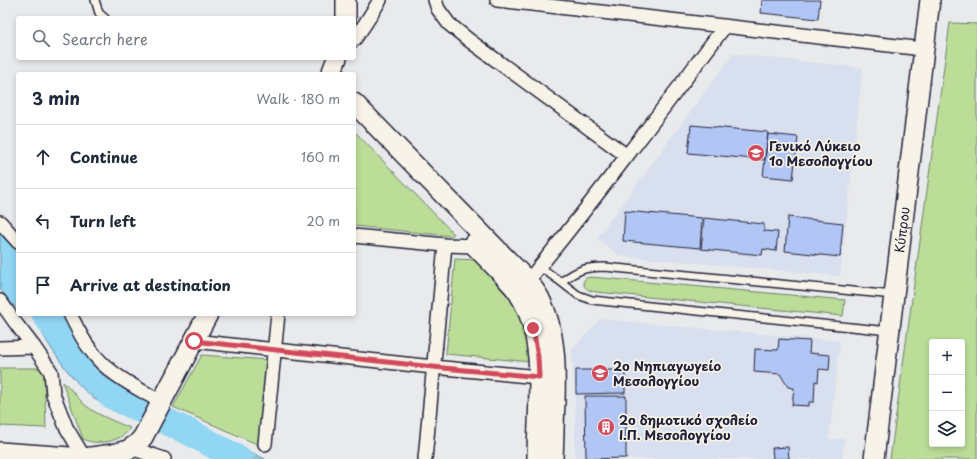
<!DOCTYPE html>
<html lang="en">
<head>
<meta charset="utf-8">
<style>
	body { margin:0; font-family:"Playpen Sans",sans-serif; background:#f6f6f7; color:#1f2937 }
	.controls { position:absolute; right:12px; bottom:12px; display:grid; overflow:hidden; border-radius:4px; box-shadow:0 2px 6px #0003 }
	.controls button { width:36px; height:36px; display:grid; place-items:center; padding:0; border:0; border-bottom:1px solid #e0e1e3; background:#fff; color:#1f2937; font:20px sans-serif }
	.stop { position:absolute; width:12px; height:12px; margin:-9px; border:3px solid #d1495b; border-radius:50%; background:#fff }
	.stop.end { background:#d1495b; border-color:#fff; box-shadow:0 1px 4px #0008 }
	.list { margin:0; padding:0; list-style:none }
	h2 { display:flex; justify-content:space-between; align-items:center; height:52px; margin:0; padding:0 16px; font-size:17px }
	h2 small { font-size:13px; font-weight:400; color:#747a83 }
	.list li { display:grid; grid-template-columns:26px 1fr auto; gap:12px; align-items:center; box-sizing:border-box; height:64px; padding:0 16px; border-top:1px solid #e0e1e3 }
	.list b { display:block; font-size:15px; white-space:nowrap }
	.list em { font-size:13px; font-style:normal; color:#747a83 }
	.icon { flex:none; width:22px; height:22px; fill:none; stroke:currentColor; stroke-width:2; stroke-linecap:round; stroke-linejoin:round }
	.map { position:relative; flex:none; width:977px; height:459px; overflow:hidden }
	.search { position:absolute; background:#fff; box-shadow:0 2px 6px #0003; left:16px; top:16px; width:340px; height:44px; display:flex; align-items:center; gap:10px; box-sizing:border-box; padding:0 14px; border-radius:4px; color:#747a83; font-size:15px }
	.panel { position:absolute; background:#fff; box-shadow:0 2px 6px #0003; left:16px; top:72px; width:340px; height:244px; border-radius:4px }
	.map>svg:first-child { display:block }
	.built { fill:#d8dfee }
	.green { fill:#bbdd97; stroke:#6e8069; fill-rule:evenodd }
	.water { fill:#91d6f3; stroke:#658ea9 }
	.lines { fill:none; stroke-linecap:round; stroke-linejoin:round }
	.river { stroke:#91d6f3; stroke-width:27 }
	.building { fill:#b2c6f5; stroke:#22223b }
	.lane-casing { stroke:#22223b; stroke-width:10 }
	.street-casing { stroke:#22223b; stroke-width:16 }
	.secondary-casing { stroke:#22223b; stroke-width:22 }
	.lane { stroke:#f7f3e8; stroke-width:7 }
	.street { stroke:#f7f3e8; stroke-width:13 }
	.secondary { stroke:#f7f3e8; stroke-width:19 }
	.route { stroke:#d1495b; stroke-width:5 }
	.labels { text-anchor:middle; stroke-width:3.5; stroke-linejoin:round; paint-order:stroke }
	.poi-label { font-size:13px; font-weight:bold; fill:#22223b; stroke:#f7f3e8; text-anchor:start }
	.street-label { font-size:13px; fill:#22223b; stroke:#f7f3e8 }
</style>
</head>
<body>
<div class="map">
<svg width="977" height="459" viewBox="0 0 977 459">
	<rect width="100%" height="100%" fill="#e9eaeb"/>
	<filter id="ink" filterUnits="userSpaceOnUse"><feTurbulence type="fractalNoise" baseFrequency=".025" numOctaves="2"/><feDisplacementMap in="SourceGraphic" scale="8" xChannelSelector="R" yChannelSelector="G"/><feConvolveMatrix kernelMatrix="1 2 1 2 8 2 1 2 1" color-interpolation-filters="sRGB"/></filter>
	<g filter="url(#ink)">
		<path class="built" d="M733 54 863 68 840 276 620 256 597 238Z
			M600 319 840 341 829 439H845L842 459H575V395L572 350Z"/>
		<path class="green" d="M950 23 977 24V459H890ZM932 342H962V444H932Z
			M354 131 454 234 451 236 354 226Z
			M455 259 480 260 509 295 523 316 531 362 446 354Z
			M591 277 845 300 843 316 596 292C589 291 582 288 584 280L586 278Z
			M202 355 268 360 259 445 173 407Z
			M0 368H44L46 428 0 426Z
			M63 382C71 388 77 398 85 405 97 415 116 422 130 428 122 442 96 446 83 439L63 384Z"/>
		<path class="water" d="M0 231 18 253V309L11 303 0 289Z
			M34 314H47L52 329 59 326 60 323 64 321C73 329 78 348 87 358 102 378 124 391 143 406L136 418C124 414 111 410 99 402 78 388 55 356 42 333L47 331 46 319 37 321Z
			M170 418 199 427 265 459H216L164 431Z"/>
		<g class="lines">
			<path class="river" d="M45 314 75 357
				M109 394 116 398 191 433 239 459"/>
		</g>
		<path class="building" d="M762 0H820L818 19 761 13Z
			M691 125 768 132 765 160 688 153Z
			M768 134 798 137 793 179 763 176Z
			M625 211 702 218 700 248 623 241Z
			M788 217 843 223 840 257 785 251Z
			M704 218 764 224V231L778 232 776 251 763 249 762 255 701 249Z
			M779 339 810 341 809 353 830 355 829 370 819 369 818 382 815 381 814 402H809V406L792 405 794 388 788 387 780 374 754 372 755 349 778 350Z
			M576 370H625V393L576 394Z
			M585 396H626V458L586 459Z
			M788 447 789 459H773L772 448Z"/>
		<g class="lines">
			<g class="lane-casing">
				<path id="lane" d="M95 0 99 13 105 18
					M540 267 561 282 578 295 592 300 889 331
					M561 282C577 270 585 267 605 267L894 295"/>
			</g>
			<g class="street-casing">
				<path id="street" d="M435 0 438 9 449 24 470 41 627 156
					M497 0 923 49
					M354 40 365 24 380 0
					M0 222 18 242
					M354 236 445 245 476 246
					M523 287C593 202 659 114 725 26
					M0 301 17 325 34 347 51 372 53 394 66 427 85 459
					M70 314C76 326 82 339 90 349 107 374 136 387 161 402
					M194 341 433 367 539 377
					M0 348 34 347
					M265 444 278 314
					M129 453 131 448 164 459
					M425 459 445 245"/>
			</g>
			<g class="secondary-casing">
				<g id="secondary">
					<path d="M346 18V0"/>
					<path d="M331 74 337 58"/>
					<path d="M354 103 524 277C530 284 536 291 540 299 556 331 556 366 555 401 554 420 554 440 553 459"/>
					<path d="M473 244C483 254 493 265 503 275 508 281 515 287 519 294 548 339 537 407 537 459"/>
					<path d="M0 452 84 458 113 454 128 450 137 444 143 437 208 314"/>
					<path id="s1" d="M874 459 930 0"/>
				</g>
			</g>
			<use href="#lane" class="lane"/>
			<use href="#street" class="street"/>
			<use href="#secondary" class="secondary"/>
		</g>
	</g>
	<g class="lines" filter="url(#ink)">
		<path class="route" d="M194 341 433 367 539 377 538 357 533 328"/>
	</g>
	<defs>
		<g id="school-disc" transform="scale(0.9)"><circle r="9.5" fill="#d1495b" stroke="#f7f3e8"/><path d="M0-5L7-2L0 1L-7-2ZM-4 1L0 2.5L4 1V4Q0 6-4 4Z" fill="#fff"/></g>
		<g id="building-disc" transform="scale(0.9)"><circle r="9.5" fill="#d1495b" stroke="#f7f3e8"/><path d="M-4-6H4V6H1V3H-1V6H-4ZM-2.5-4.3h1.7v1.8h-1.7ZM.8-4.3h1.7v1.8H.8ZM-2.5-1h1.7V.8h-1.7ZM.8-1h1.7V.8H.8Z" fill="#fff"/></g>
	</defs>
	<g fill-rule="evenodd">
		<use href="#school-disc" x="756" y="153"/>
		<use href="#school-disc" x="600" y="373"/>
		<use href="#building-disc" x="606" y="427"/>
	</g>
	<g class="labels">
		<g class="poi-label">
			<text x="769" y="151">Γενικό Λύκειο<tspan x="769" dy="15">1ο Μεσολογγίου</tspan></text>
			<text x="613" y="371">2ο Νηπιαγωγείο<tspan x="613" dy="15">Μεσολογγίου</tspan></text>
			<text x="619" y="425">2ο δημοτικό σχολείο<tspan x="619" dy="15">Ι.Π. Μεσολογγίου</tspan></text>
		</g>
		<g class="street-label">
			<text dy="5" stroke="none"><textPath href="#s1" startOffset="231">Κύπρου</textPath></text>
		</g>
	</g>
</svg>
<div class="controls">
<button>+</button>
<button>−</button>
<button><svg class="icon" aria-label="layers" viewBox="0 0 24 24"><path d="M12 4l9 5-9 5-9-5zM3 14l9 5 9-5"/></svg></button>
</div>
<div class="stop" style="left:194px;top:341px"></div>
<div class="stop end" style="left:533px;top:328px"></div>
<div class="search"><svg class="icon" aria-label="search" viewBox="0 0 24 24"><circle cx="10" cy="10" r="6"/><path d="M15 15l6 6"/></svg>Search here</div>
<section class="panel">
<h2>3 min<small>Walk · 180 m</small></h2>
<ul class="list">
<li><svg class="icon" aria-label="ahead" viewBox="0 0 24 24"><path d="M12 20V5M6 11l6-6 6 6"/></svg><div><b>Continue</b></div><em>160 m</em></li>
<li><svg class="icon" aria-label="left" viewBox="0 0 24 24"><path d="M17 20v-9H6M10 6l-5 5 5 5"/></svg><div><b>Turn left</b></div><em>20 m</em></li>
<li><svg class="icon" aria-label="arrive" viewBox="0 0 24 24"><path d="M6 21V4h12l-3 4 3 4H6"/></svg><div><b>Arrive at destination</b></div></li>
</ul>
</section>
</div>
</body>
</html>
